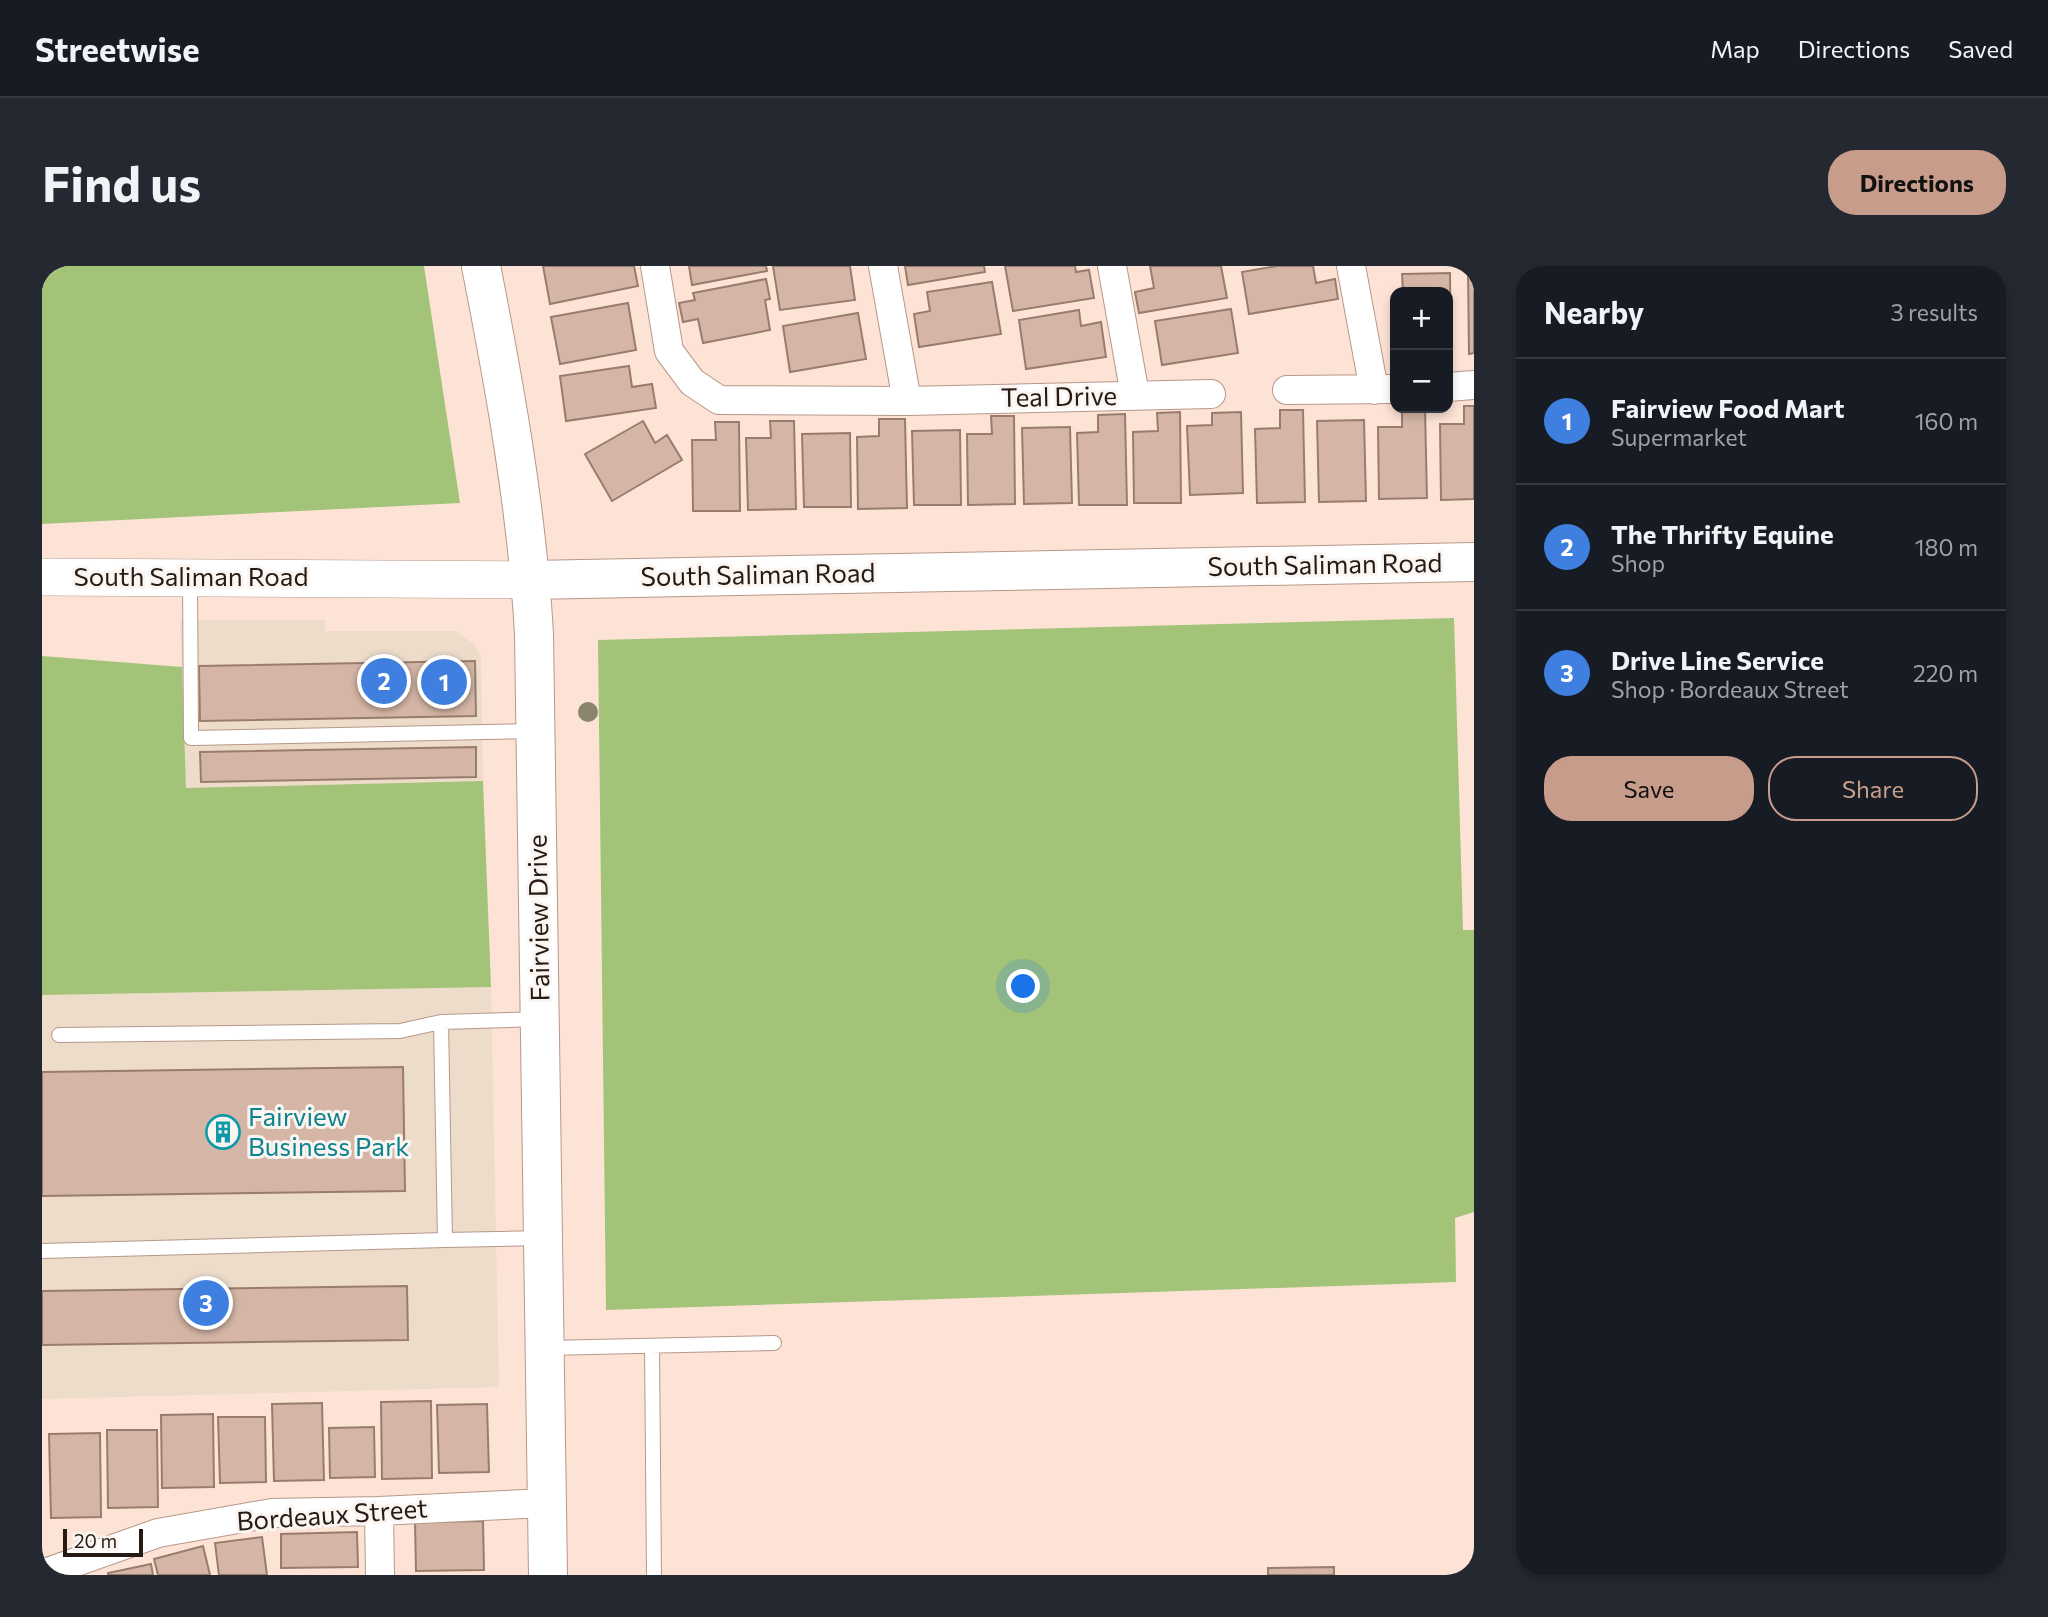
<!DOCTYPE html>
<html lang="en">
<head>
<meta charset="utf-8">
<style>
	body { margin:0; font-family:Commissioner,sans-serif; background:#242831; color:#f1f3f6 }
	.controls { position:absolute; right:21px; top:21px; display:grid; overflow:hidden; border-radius:14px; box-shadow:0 4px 10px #0003 }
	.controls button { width:63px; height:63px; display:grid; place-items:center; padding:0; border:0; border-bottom:2px solid #363941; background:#171b24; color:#f1f3f6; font:35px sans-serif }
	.scale { position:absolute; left:21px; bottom:18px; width:80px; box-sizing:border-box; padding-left:7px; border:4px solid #251a14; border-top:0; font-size:19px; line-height:24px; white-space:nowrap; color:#251a14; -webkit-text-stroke:5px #fbf5f1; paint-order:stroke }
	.you { position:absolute; left:982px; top:721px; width:24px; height:24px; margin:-18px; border:5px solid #fff; border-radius:50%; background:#1a73e8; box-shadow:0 0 0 10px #1a73e833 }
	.badge { display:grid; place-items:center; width:46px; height:46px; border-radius:50%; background:#c89c8a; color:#fff; font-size:23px; font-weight:700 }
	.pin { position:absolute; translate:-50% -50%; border:4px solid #fff; box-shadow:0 2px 7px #0006 }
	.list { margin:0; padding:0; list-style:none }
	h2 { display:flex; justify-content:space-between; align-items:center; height:91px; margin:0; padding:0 28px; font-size:30px }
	h2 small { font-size:23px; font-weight:400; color:#9ea1a6 }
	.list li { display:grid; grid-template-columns:46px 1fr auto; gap:21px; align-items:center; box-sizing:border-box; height:126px; padding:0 28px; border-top:2px solid #363941 }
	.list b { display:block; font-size:26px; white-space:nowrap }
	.list p { margin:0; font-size:23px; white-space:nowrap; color:#9ea1a6 }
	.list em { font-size:23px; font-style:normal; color:#9ea1a6 }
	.actions { display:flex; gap:14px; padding:21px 28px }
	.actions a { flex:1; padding:16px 0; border:2px solid #c89c8a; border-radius:28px; text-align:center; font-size:24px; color:#c89c8a }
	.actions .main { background:#c89c8a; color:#111 }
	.map { position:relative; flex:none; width:1432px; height:1309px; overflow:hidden; border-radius:28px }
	header { display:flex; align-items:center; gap:42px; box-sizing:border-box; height:98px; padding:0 35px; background:#171b24; border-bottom:2px solid #363941 }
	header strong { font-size:33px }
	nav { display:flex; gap:38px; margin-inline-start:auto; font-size:24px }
	.intro { display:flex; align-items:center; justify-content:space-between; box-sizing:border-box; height:168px; padding:0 42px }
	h1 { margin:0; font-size:49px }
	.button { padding:18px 32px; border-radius:28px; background:#c89c8a; color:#111; font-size:24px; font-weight:700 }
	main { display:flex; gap:42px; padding:0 42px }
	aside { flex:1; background:#171b24; border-radius:28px; box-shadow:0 4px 10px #0003 }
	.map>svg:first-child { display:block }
	.commercial { fill:#eddcca }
	.green { fill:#a3c379 }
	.building { fill:#d5b6a6; stroke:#997c6e; stroke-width:2 }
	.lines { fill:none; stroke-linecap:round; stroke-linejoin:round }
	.service-casing { stroke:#b69889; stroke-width:16 }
	.minor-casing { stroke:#b69889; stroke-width:30 }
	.tertiary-casing { stroke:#b69889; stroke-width:38 }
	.secondary-casing { stroke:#b69889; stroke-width:40 }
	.service { stroke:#fff; stroke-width:14 }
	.minor { stroke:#fff; stroke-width:28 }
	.tertiary { stroke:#fff; stroke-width:37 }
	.secondary { stroke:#fff; stroke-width:38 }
	.tree { fill:#8a866c }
	.labels { text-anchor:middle; stroke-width:6; stroke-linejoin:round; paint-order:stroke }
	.street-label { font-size:26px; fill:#251a14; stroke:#fbf5f1 }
	.culture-label { font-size:26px; fill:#0d838f; stroke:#fbf5f1; text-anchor:start }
</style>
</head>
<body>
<header>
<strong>Streetwise</strong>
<nav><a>Map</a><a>Directions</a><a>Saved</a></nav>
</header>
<div class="intro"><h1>Find us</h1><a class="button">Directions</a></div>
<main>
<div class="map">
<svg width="1432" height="1309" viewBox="0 0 1432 1309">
	<rect width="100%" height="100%" fill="#fde3d6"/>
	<path class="commercial" d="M138 354H283V365H413L432 378 439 390 441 515 144 522Z
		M449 721 457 1121 0 1133V729Z"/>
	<path class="green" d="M0 0H382L418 237 0 258Z
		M1412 352 1421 664H1432V946L1413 952 1414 1016 564 1044 556 374Z
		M0 390 140 401 144 522 441 515 449 721 0 729Z"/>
	<path class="building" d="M501 0H592L596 20 508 38Z
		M647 0H724L725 5 650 19Z
		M731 0H808L813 34 738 44Z
		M863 0H942L943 6 866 19Z
		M963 0H1033L1034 6 1047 4 1052 32 971 45Z
		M1108 0H1179L1185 32 1097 47 1093 26 1112 22Z
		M1235 0H1271L1274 17 1293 13 1296 33 1207 48 1200 6Z
		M1432 5V87L1427 88 1426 6Z
		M1408 7 1409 100H1406V26H1361L1360 8Z
		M724 13 728 33 723 34 728 64 661 77 656 53 641 56 637 37 653 34 651 27Z
		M950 16 959 68 877 81 872 48 888 45 885 26Z
		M586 37 594 84 518 98 509 51Z
		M1189 43 1196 87 1120 99 1113 55Z
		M1037 44 1039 60 1059 56 1064 91 984 103 977 54Z
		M816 47 824 93 748 106 741 60Z
		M587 100 590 121 610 118 614 142 524 155 518 110Z
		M1422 140H1432V233L1399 234 1398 158H1422Z
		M1360 143H1383L1385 232 1337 233 1336 161H1360Z
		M1238 144H1261L1263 236 1215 237 1213 163 1238 162Z
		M1138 146 1139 237H1092L1091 166 1116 165 1115 147Z
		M1199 146 1201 227 1148 229 1145 160 1170 159V147Z
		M1083 148 1085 239H1037L1035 167 1056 166V149Z
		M949 150H972L973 238 926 239 925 168H950Z
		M837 153H863L865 242 816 243 815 171 837 170Z
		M1322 154 1324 235 1277 236 1275 155Z
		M601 155 613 177 625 169 640 194 570 235 543 188Z
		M728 155H752L754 243 706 244 704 172H729Z
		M673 156H697L698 245H651L650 174H674Z
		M1028 161 1030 237 982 238 980 162Z
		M918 164 919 239H872L870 165Z
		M808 167 809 241H762L760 168Z
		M433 395 434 450 158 455 157 400Z
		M434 481V511L159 516 158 486Z
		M361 801 363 925 0 930V806Z
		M365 1020 366 1074 0 1079V1025Z
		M389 1135 390 1212 340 1213 339 1136Z
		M280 1137 282 1214 232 1215 230 1138Z
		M445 1138 447 1206 397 1207 395 1139Z
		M171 1148 172 1221 120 1222 119 1149Z
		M176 1151H223L224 1216 178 1217Z
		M332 1161 333 1211 288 1212 287 1162Z
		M65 1164H115L116 1241 66 1242Z
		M58 1167 59 1251 9 1252 7 1168Z
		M441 1255 442 1304 374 1305 373 1256Z
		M315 1266 316 1301 239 1302V1268Z
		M220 1271 225 1309H177L173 1277Z
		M161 1280 168 1309H116L112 1293Z
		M109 1298 111 1309H66V1307Z
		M1292 1301V1309H1226V1302Z"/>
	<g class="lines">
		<g class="service-casing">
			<path id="service" d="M148 311 149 472 493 465
				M498 753 399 756 403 974 500 972
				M17 769 358 765 399 756
				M0 985 403 974
				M610 1080 612 1309
				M504 1082 732 1077"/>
		</g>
		<g class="minor-casing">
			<path id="minor" d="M613 0 627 85 650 116 677 134 865 135 1169 128
				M841 0 865 135
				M1070 0 1093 129
				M1309 0 1332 124
				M1406 121 1432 119
				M1245 124 1353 123
				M337 1245 338 1309
				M0 1308 116 1267 230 1247 337 1245 505 1237"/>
		</g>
		<g class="tertiary-casing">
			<path id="tertiary" d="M0 311 489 314"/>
		</g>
		<g class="secondary-casing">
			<path id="secondary" d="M439 0C463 122 485 244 492 368L506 1309
				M489 314 1432 296"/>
		</g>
		<use href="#service" class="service"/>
		<use href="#minor" class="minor"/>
		<use href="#tertiary" class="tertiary"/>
		<use href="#secondary" class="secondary"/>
	</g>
	<circle class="tree" cx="546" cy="446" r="10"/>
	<defs>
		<g id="building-ring" transform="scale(1.75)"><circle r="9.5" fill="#fbf5f1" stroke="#0f9aa8" stroke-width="1.5"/><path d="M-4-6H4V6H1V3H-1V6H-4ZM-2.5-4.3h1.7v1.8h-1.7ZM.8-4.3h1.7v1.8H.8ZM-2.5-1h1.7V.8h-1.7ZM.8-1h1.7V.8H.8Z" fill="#0f9aa8"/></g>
	</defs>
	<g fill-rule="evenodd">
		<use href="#building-ring" x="181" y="866"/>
	</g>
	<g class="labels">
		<g class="street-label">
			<text transform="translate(1017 131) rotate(-1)" y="9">Teal Drive</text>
			<text transform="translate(1283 299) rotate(-1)" y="9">South Saliman Road</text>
			<text transform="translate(716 309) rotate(-1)" y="9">South Saliman Road</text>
			<text x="149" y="320">South Saliman Road</text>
			<text transform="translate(497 652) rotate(-91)" y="9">Fairview Drive</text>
			<text transform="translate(290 1249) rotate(-4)" y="9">Bordeaux Street</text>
		</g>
		<g class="culture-label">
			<text x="206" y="860">Fairview<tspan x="206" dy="30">Business Park</tspan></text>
		</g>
	</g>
</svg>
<div class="controls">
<button>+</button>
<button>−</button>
</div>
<div class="scale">20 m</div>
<div class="you"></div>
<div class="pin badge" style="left:402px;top:416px;background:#3f7fe0">1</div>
<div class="pin badge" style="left:342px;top:415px;background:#3f7fe0">2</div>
<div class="pin badge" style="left:164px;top:1037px;background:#3f7fe0">3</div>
</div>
<aside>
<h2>Nearby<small>3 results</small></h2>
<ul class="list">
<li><span class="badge" style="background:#3f7fe0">1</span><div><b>Fairview Food Mart</b><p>Supermarket</p></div><em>160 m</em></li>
<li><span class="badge" style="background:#3f7fe0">2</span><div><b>The Thrifty Equine</b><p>Shop</p></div><em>180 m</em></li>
<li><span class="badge" style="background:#3f7fe0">3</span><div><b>Drive Line Service</b><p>Shop · Bordeaux Street</p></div><em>220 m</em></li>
</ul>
<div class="actions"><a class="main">Save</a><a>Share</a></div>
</aside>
</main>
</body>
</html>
